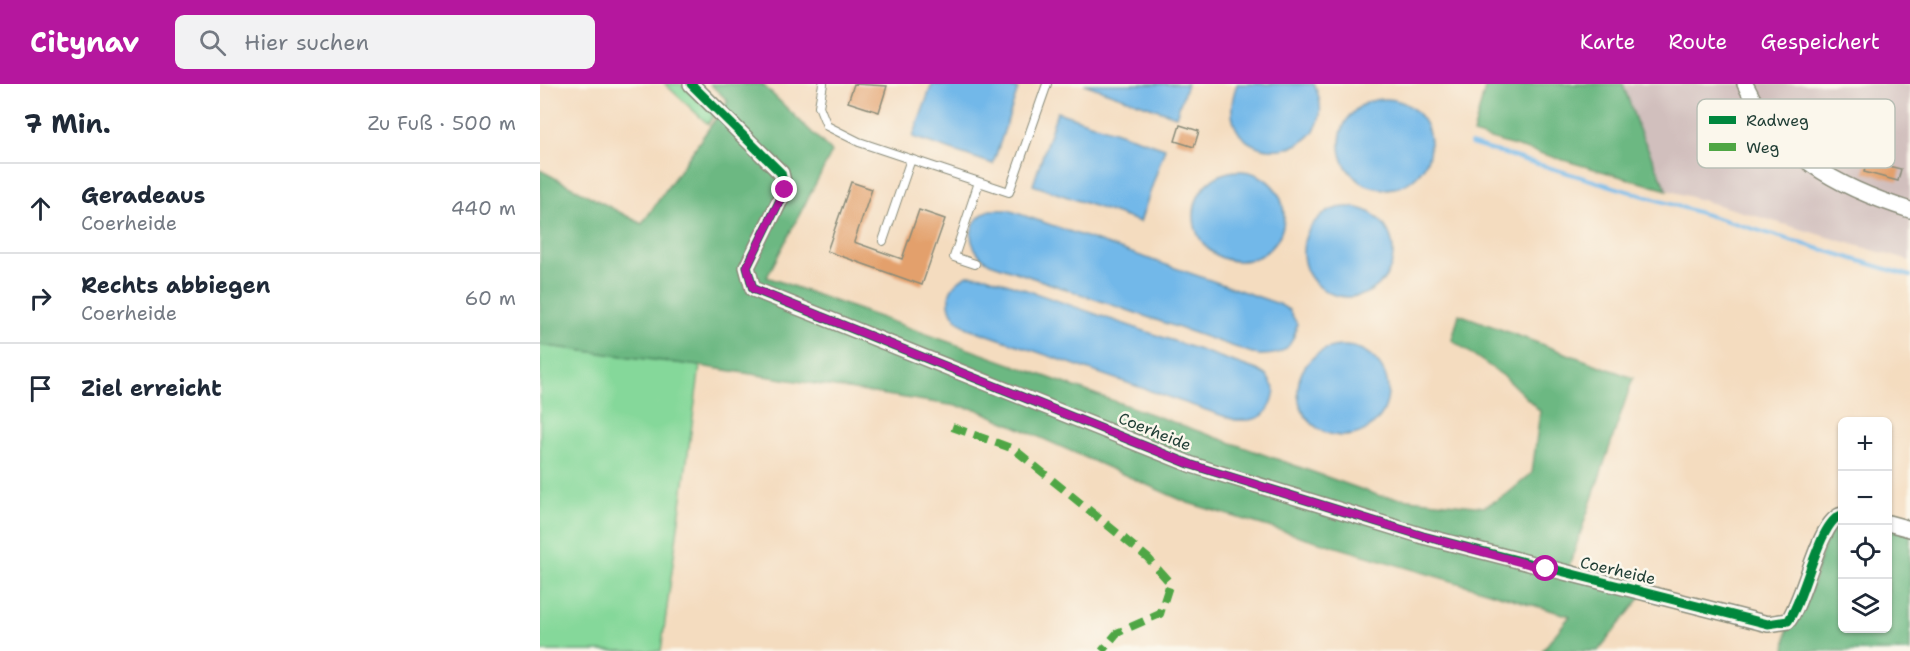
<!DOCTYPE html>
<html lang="de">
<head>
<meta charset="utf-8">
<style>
	body { margin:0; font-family:"Shantell Sans",sans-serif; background:#f2f2f3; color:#1f2937 }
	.controls { position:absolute; right:18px; bottom:18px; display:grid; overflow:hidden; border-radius:9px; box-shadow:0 2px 4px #0004 }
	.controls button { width:54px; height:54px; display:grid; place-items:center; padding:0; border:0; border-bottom:2px solid #e0e1e3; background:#fff; color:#1f2937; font:30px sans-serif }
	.stop { position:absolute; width:18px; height:18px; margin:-14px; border:4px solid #b5179e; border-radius:50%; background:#fff }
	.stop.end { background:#b5179e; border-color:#fff; box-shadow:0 2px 6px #0008 }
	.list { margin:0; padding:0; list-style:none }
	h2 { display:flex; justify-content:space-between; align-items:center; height:78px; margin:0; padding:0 24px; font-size:26px }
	h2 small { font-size:20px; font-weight:400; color:#747a83 }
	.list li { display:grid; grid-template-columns:39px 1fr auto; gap:18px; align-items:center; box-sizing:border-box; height:90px; padding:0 24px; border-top:2px solid #e0e1e3 }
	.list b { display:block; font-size:22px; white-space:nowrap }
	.list p { margin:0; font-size:20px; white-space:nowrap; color:#747a83 }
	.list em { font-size:20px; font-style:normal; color:#747a83 }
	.icon { flex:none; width:33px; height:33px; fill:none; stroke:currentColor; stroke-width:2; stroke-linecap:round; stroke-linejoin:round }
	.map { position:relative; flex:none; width:1370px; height:567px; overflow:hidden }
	header { display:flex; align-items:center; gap:36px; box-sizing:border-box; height:84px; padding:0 30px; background:#b5179e; color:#fff }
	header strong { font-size:28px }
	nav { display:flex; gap:33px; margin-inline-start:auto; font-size:21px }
	.search { width:420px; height:54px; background:#f2f2f3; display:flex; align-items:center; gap:15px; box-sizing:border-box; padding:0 21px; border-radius:9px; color:#747a83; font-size:22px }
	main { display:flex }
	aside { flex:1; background:#fff }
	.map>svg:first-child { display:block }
	.industrial { fill:#d1bfbd }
	.green { fill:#85d89a; stroke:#528a67; stroke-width:1.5 }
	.forest { fill:#6cb882; stroke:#467a5b; stroke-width:1.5 }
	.water { fill:#72b8e9; stroke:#487a8e; stroke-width:1.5 }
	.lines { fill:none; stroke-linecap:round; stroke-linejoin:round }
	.stream { stroke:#72b8e9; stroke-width:4 }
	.building { fill:#e3a06c }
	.service-casing { stroke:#8a8c7a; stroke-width:10 }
	.minor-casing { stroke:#8a8c7a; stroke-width:18 }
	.service { stroke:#fff; stroke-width:8 }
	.minor { stroke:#fff; stroke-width:15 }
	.quiet { stroke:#4fa644; stroke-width:8; stroke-dasharray:15 8; stroke-linecap:butt }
	.cycleway-casing { stroke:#fbf7ec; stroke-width:13 }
	.cycleway { stroke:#00873e; stroke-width:9 }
	.route { stroke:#b5179e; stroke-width:8 }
	.labels { text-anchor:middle; stroke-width:5; stroke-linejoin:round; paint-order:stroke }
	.street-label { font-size:16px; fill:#1f3d34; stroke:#fbf7ec }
	.key { fill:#fbf7ec; stroke:#b9bfb5; stroke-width:1.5 }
	.key-label { font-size:16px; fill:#1f3d34 }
</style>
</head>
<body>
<header>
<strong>Citynav</strong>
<div class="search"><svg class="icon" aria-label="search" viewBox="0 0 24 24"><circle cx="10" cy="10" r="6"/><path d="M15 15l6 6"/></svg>Hier suchen</div>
<nav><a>Karte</a><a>Route</a><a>Gespeichert</a></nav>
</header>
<main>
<aside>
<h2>7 Min.<small>Zu Fuß · 500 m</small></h2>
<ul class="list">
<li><svg class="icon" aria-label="ahead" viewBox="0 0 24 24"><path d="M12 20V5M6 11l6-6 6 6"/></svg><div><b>Geradeaus</b><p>Coerheide</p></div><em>440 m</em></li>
<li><svg class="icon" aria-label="right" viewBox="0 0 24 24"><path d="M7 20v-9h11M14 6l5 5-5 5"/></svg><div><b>Rechts abbiegen</b><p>Coerheide</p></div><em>60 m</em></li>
<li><svg class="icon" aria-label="arrive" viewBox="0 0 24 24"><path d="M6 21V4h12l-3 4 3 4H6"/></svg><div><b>Ziel erreicht</b></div></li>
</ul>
</aside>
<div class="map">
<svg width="1370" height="567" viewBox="0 0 1370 567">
	<rect width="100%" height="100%" fill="#fbf7ec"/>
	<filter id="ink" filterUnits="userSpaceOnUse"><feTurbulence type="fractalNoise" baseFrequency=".0167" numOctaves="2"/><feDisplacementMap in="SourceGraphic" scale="12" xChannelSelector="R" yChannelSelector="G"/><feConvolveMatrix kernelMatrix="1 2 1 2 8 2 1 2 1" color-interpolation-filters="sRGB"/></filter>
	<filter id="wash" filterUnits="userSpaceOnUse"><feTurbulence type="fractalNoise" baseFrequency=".008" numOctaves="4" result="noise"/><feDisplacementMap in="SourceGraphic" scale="24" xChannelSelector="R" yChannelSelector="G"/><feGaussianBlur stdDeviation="1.35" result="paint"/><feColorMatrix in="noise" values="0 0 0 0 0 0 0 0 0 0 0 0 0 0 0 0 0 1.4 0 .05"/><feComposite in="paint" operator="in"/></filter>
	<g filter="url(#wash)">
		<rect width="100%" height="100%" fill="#f4dcbf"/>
		<path class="industrial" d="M1083 0H1370V177L1127 106 1098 43Z"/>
		<path class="green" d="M125 0H141L174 31 168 40Z
			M0 261 160 282 121 567H0Z"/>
		<path class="forest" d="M170 0H222L292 68 227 193 840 412 944 423 966 411 992 389 1000 327 965 293 912 256 919 230 1093 294 1029 483 1105 508 1058 567H1002L1030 532 648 419 436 325 160 282 0 261V86L102 140 188 17Z
			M946 0H1083L1098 43 1127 106 933 50Z
			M1302 435V544H1348V443L1370 449V567H1245L1247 545C1280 522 1271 461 1302 435Z"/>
		<path class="water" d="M392 0H465L478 5 453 80 373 53Z
			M544 0H647L636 32Z
			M697 0H774C812 82 663 92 697 0Z
			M800 60a45 45 0 1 1 90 0a45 45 0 1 1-90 0Z
			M517 28 625 64 600 138 493 101Z
			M654 132a45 45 0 1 1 90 0a45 45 0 1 1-90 0Z
			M763 168a45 45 0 1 1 90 0a45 45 0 1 1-90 0Z
			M450 126H468L739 220 749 226 757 240C753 265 742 272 718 271L450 179C426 165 424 138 450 126Z
			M428 191 446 192 717 286 727 292 735 306C731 331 720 338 695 336L428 244C404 230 401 204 428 191Z
			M758 307a45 45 0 1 1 90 0a45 45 0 1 1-90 0Z"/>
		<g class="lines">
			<path class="stream" d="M931 60 1370 192"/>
		</g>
		<g id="blocks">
			<path class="building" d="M314 0 347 2 339 28 308 18Z
				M640 41 659 47 654 63 635 57Z
				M1327 77 1361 85 1358 97 1324 88Z
				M311 98 332 105 314 158 362 175 379 126 405 135 382 201 287 167Z"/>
		</g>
	</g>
	<g filter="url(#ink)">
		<use href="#blocks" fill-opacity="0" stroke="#8a8c7a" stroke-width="1.5"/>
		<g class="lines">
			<g class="service-casing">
				<path id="service" d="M283 0 279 22 287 42 319 58 469 108 507 0
					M343 157 371 75
					M435 180 414 173 439 98"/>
			</g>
			<g class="minor-casing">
				<path id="minor" d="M151 0 241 89 245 106 207 183 213 205 652 381 883 452 1228 540 1248 537C1265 515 1279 436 1302 431
					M1205 0C1239 72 1297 103 1370 126
					M1348 439 1370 445"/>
			</g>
			<use href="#service" class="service"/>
			<use href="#minor" class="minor"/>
			<path class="quiet" d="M412 343 474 365 608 474 630 499 620 530 577 549 562 567"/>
			<g class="cycleway-casing">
				<path id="cycleway" d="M151 0 241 89 245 106 207 183 213 205 652 381 883 452 1228 540 1248 537C1265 515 1279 436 1302 431"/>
			</g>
			<use href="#cycleway" class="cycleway"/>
		</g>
	</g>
	<g class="lines" filter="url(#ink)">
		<path class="route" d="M245 106 207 183 213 205 652 381 883 452 1006 485"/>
	</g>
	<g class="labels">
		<g class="street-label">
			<text transform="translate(615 347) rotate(22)" y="6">Coerheide</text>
			<text transform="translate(1078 486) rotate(13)" y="6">Coerheide</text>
		</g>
	</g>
	<rect x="1157" y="15" width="198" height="69" rx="9" class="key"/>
	<rect x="1169" y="32" width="27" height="8" fill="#00873e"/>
	<rect x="1169" y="59" width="27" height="8" fill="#4fa644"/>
	<g class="key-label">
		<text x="1206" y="42">Radweg</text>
		<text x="1206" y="69">Weg</text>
	</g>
</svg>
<div class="controls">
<button>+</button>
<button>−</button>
<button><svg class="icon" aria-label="locate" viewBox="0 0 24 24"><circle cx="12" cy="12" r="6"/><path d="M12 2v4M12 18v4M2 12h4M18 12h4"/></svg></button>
<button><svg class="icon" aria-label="layers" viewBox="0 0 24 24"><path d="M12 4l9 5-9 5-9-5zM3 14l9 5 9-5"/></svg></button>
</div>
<div class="stop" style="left:1006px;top:485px"></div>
<div class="stop end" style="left:245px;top:106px"></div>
</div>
</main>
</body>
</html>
